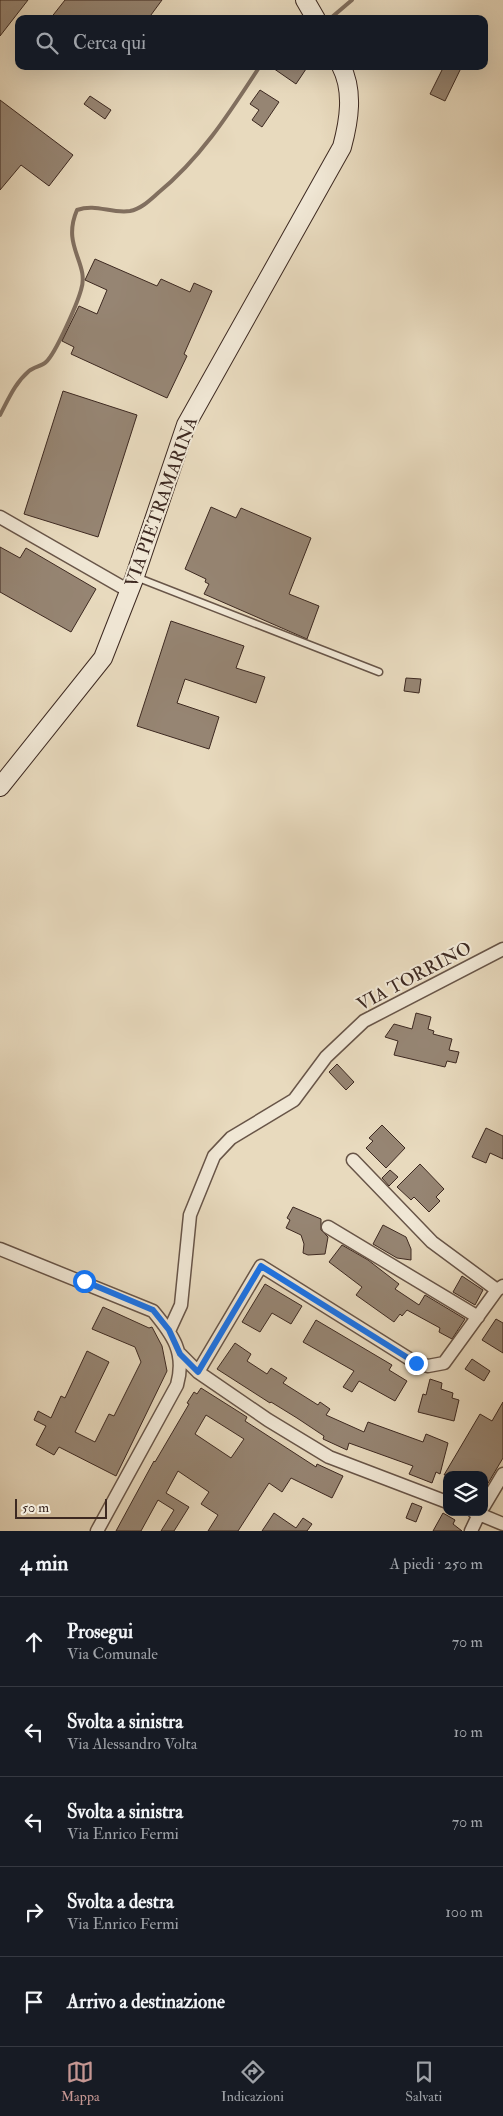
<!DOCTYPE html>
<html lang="it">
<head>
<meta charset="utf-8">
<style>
	body { margin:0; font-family:"IM FELL Double Pica",serif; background:#20242c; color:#f1f3f6 }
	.controls { position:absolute; right:15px; bottom:15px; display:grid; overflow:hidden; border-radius:10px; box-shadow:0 5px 20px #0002 }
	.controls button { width:45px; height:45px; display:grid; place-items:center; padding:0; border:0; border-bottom:1px solid #363941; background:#171b24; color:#f1f3f6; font:25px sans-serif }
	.scale { position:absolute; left:15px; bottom:12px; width:92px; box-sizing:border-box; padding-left:5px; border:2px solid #3d2921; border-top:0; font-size:14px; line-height:18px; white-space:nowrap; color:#3d2921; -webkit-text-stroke:4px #f0e7d5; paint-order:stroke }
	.stop { position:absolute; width:15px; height:15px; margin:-11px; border:4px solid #1a73e8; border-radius:50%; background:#fff }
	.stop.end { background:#1a73e8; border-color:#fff; box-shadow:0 1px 5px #0008 }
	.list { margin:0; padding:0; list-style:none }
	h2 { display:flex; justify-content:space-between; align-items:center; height:65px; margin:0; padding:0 20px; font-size:21px }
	h2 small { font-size:16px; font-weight:400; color:#9ea1a6 }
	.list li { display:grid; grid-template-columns:32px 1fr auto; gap:15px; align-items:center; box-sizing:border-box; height:90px; padding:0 20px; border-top:1px solid #363941 }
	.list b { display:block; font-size:19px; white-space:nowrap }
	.list p { margin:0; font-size:16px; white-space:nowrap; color:#9ea1a6 }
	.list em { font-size:16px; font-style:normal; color:#9ea1a6 }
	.icon { flex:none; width:28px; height:28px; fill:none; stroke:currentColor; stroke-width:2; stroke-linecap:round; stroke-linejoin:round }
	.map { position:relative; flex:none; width:503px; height:1531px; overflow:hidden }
	.search { position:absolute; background:#171b24; box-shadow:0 5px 20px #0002; left:15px; right:15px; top:15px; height:55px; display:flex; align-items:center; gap:12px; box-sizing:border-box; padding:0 18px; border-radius:10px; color:#9ea1a6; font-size:19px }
	.sheet { height:515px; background:#171b24 }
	nav { display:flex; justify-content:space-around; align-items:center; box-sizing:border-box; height:70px; border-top:1px solid #363941; background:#171b24; font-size:14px; color:#9ea1a6 }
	nav a { display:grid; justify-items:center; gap:2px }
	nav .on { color:#c59692 }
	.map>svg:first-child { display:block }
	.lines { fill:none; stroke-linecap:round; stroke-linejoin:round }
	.stream { stroke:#816f5f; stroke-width:4 }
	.building { fill:#968573; stroke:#3d2921; fill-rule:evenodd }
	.service-casing { stroke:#685548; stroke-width:9 }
	.minor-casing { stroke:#685548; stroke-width:15 }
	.secondary-casing { stroke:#3d2921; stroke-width:20 }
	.service { stroke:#f0e7d5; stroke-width:6 }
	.minor { stroke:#f0e7d5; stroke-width:12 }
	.secondary { stroke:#f0e7d5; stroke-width:18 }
	.route { stroke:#1a73e8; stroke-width:6 }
	.labels { text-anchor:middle; stroke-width:4; stroke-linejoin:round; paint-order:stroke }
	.street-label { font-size:18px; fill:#3d2921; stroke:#f0e7d5 }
</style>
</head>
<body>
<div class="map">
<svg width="503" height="1531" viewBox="0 0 503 1531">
	<rect width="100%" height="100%" fill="#e8dabe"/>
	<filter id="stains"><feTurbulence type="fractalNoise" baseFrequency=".004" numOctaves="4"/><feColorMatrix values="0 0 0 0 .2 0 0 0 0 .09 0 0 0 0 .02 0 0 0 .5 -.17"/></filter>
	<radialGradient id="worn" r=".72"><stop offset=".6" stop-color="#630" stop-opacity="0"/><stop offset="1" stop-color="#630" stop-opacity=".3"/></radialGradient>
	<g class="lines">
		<path class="stream" d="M332 17 352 0
			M0 415C9 398 15 383 29 371 34 367 42 366 46 362 56 353 77 304 81 290 90 263 61 247 77 210 96 203 111 214 130 211 141 209 150 200 158 193 201 158 230 112 260 66"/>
	</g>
	<path class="building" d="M0 0H28L0 36Z
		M65 0H162L148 19H50Z
		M270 66H308L296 84Z
		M444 66H462L445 101 430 94Z
		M260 90 279 102 262 127 252 120 259 110 250 104Z
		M90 96 111 110 105 119 84 104Z
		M0 100 73 155 49 186 21 165 0 190Z
		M95 259 157 286 161 279 190 292 194 283 212 291 184 354 187 356 167 398 71 354 74 347 62 341 79 306 97 314 107 290 85 280Z
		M63 391 137 415 98 537 24 514Z
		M211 507 236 518 241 508 311 538 289 594 319 606 307 639 204 594 209 584 205 582 206 579 185 569Z
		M0 547 20 558 26 548 96 589 71 632 0 592Z
		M171 621 244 646 236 668 265 677 256 703 185 679 177 703 219 717 209 749 137 726Z
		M406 678 421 679 419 693 404 691Z
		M416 1013 431 1017 428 1029 434 1031 433 1034 452 1039 449 1050 459 1052 456 1063 447 1061 445 1067 394 1055 398 1041 385 1037 394 1024 412 1029Z
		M337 1064 354 1082 346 1090 329 1072Z
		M382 1125 405 1148 386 1168 366 1148 373 1141 369 1138Z
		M486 1128 503 1136V1159L490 1153 486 1163 472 1157Z
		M420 1164 444 1189 436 1197 440 1201 429 1212 414 1197 411 1200 397 1187Z
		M390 1170 398 1177 389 1186 382 1178Z
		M293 1207 321 1219V1230L328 1237 325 1254 308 1255 303 1253 304 1244 301 1235 286 1228 290 1220 287 1218Z
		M383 1225 406 1237 411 1249V1260L397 1258 373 1244Z
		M342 1245 368 1260 399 1284 395 1289 419 1305 425 1295 465 1319 452 1339 439 1332 440 1328 407 1310 402 1316 400 1314 394 1322 356 1295 362 1287 329 1262Z
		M462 1276 483 1290 475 1305 453 1292Z
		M265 1284 302 1306 291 1324 272 1313 260 1332 242 1322Z
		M103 1307 149 1328 152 1327 162 1346 167 1371 116 1476 59 1447 54 1455 36 1445 46 1426 34 1420 38 1411 51 1418 61 1396 65 1398 87 1351 109 1362 75 1432 95 1442 109 1414 114 1416 141 1362 135 1347 92 1329Z
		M496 1319 503 1323V1353L482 1340Z
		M316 1320 392 1365 389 1370 407 1381 395 1401 359 1381 352 1392 343 1387 354 1371 303 1342Z
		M235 1343 251 1354 247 1361 267 1374 271 1368 287 1378 283 1383 318 1405 320 1402 330 1409 326 1415 364 1432 368 1422 423 1442 426 1434 448 1443 440 1474 436 1472 432 1483 409 1474 413 1466 349 1443 347 1450 323 1439 324 1436 297 1418 271 1402 270 1403 217 1369Z
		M472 1359 490 1371 484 1381 465 1369Z
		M430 1379 442 1383 441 1389 453 1393 452 1398 459 1400 454 1421 418 1412 423 1394 426 1395Z
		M201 1388 247 1417 245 1421 316 1467 317 1464 343 1476 332 1498 291 1478 282 1492 269 1483 238 1531H208L218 1515 201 1504 209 1492 178 1471 166 1493 189 1507 174 1531H161L174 1510 158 1500 141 1531H116L154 1461 155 1462 189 1404 187 1403 194 1392 197 1394ZM206 1415 244 1439 231 1458 195 1434Z
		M503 1402V1458L484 1490V1475H444L480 1414 492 1421Z
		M412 1503 422 1507 416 1522 406 1518Z
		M274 1513 296 1528 303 1518 312 1524 307 1531H262Z
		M443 1513 455 1520 453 1524 462 1531H433Z"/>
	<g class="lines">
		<g class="service-casing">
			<path id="service" d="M136 577 379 672"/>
		</g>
		<g class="minor-casing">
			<path id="minor" d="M0 517 129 591
				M353 1160 432 1242 497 1290
				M328 1227 478 1317
				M0 1249 153 1311C173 1335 186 1353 177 1385L97 1531
				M169 1331 181 1305 190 1215 214 1156 231 1138 294 1100 326 1057 364 1021 503 949
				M180 1354 198 1372 268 1420 329 1457 447 1502
				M198 1372 261 1266 416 1363 428 1366 444 1363 497 1290 503 1286
				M484 1506 503 1474
				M474 1512 503 1524
				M471 1531 480 1512"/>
		</g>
		<g class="secondary-casing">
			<path id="secondary" d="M305 0 316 19
				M0 787 103 658 134 579 186 425 342 147C349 121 354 91 341 66"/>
		</g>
		<use href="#service" class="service"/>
		<use href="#minor" class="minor"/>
		<use href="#secondary" class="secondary"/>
	</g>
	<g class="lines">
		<path class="route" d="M84 1281 153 1310 169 1330 180 1354 198 1372 261 1266 416 1363"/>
	</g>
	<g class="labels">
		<g class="street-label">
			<text transform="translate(161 502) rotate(-70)" y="6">VIA PIETRAMARINA</text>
			<text transform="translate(414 976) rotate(-28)" y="6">VIA TORRINO</text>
		</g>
	</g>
	<rect width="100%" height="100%" filter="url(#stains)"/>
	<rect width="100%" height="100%" fill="url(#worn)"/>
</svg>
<div class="controls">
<button><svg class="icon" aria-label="layers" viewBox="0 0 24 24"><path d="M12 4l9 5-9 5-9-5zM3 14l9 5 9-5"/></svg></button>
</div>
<div class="scale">50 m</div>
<div class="stop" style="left:84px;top:1281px"></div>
<div class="stop end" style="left:416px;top:1363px"></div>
<div class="search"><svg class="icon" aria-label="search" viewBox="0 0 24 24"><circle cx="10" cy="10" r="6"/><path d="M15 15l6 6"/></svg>Cerca qui</div>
</div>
<section class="sheet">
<h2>4 min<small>A piedi · 250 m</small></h2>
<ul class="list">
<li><svg class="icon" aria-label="ahead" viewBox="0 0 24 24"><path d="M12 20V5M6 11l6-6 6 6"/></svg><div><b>Prosegui</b><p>Via Comunale</p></div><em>70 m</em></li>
<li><svg class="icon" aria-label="left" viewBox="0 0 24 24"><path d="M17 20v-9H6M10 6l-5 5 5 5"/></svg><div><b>Svolta a sinistra</b><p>Via Alessandro Volta</p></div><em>10 m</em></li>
<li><svg class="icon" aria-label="left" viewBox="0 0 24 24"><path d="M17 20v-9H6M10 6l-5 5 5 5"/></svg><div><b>Svolta a sinistra</b><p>Via Enrico Fermi</p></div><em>70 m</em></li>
<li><svg class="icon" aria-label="right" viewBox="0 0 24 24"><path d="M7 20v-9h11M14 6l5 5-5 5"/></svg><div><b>Svolta a destra</b><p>Via Enrico Fermi</p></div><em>100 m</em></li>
<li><svg class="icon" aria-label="arrive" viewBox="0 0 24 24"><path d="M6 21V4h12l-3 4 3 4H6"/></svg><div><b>Arrivo a destinazione</b></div></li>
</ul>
</section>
<nav>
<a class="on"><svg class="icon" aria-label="map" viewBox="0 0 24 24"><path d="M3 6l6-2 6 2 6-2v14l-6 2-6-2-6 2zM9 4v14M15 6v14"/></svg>Mappa</a>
<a><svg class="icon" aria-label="directions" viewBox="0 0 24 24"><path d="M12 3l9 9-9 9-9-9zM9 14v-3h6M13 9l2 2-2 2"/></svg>Indicazioni</a>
<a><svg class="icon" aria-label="saved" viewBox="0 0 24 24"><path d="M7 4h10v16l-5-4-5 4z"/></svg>Salvati</a>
</nav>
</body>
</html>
